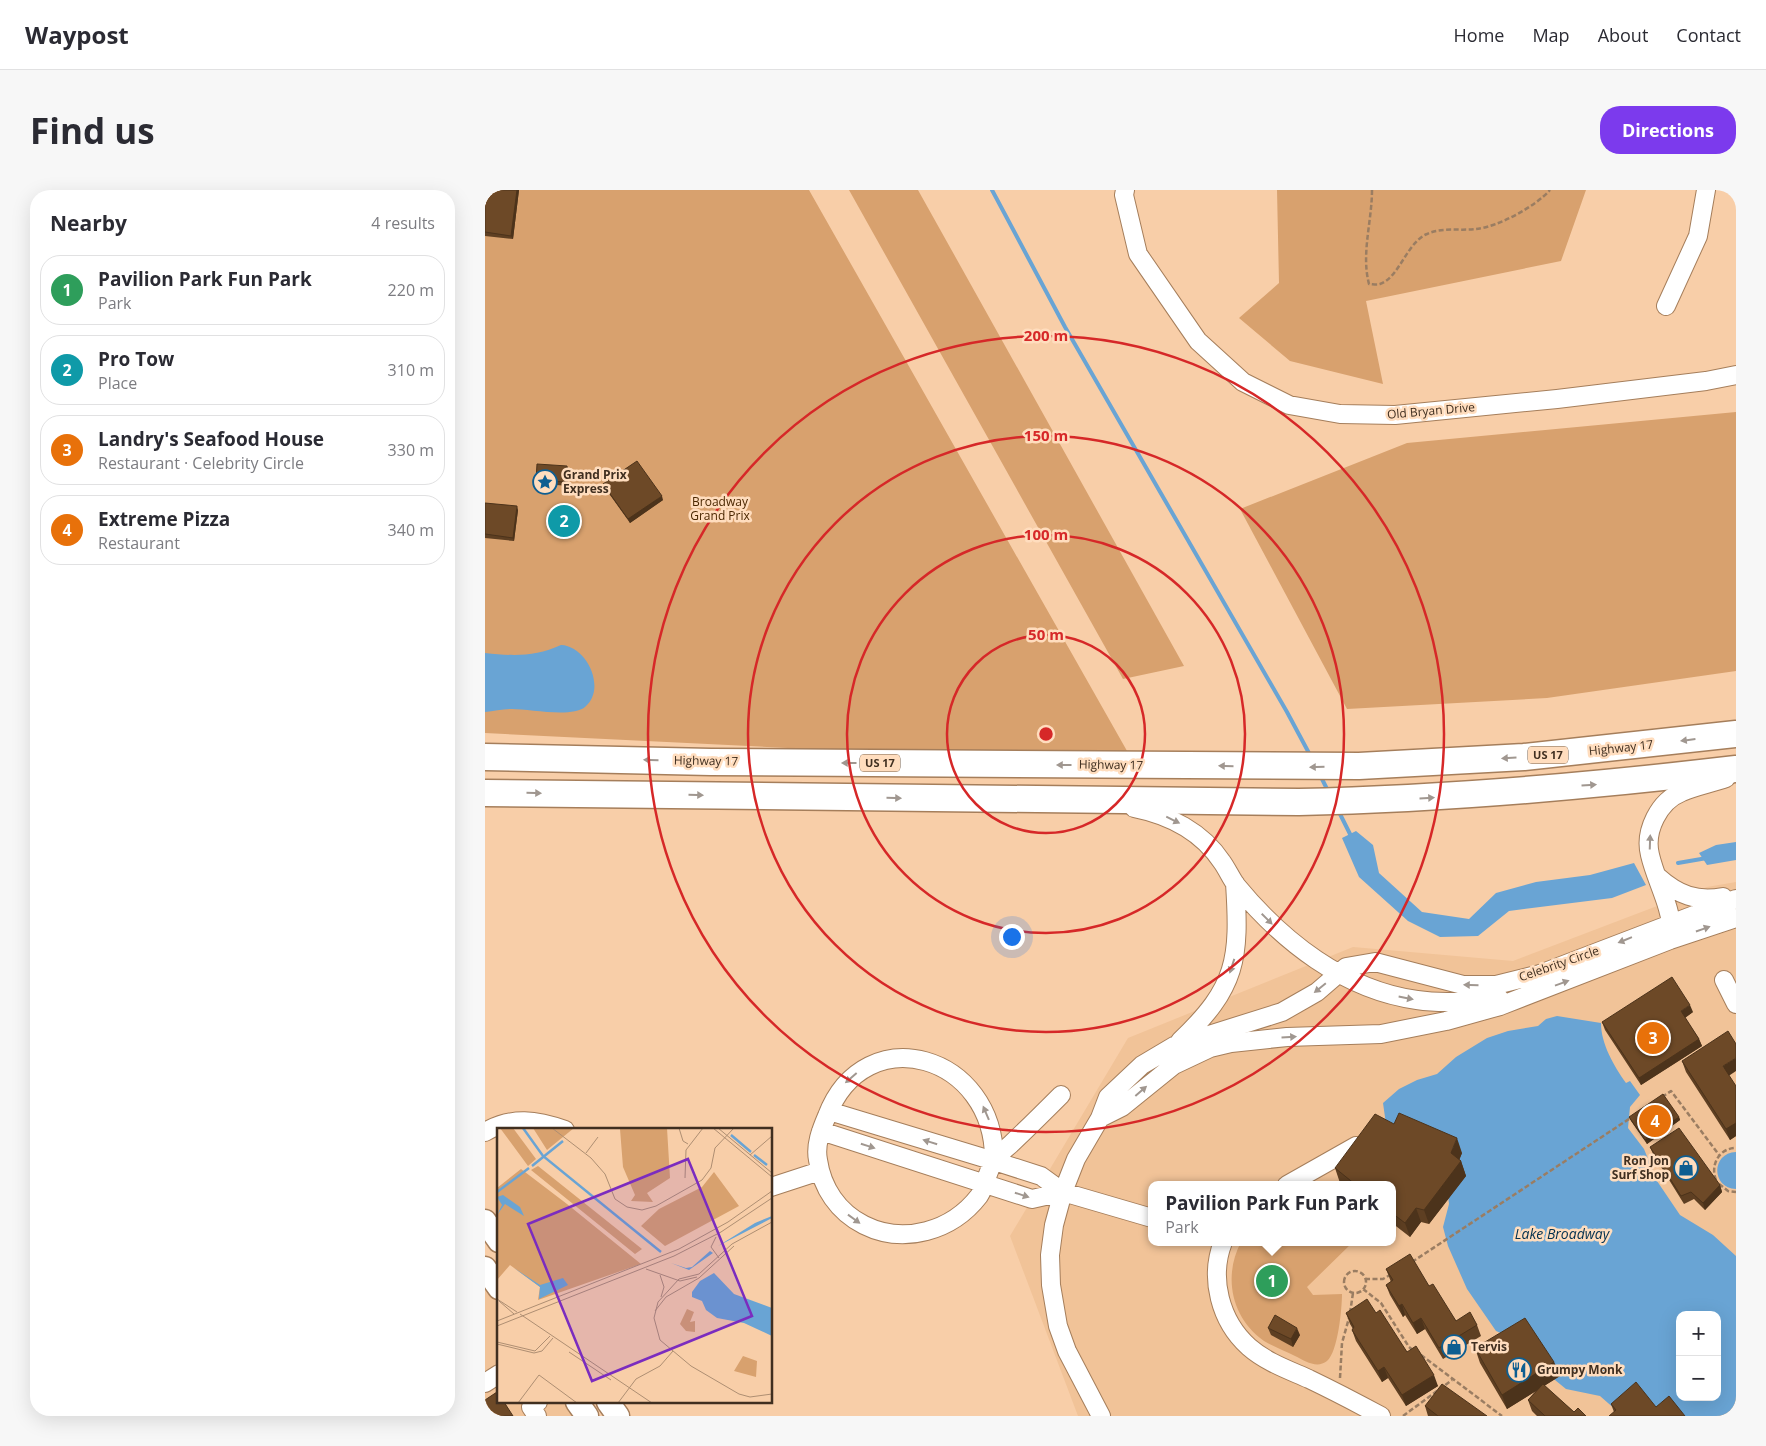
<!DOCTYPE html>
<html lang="en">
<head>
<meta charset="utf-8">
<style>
	body { margin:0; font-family:"Open Sans",sans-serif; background:#f7f7f7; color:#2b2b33 }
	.controls { position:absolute; right:15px; bottom:15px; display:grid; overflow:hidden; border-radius:10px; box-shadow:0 5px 20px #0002 }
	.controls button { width:45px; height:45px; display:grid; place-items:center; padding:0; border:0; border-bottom:1px solid #e1e1e2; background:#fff; color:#2b2b33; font:25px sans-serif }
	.you { position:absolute; left:526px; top:746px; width:18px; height:18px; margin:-12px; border:4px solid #fff; border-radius:50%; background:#1a73e8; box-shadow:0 0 0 8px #1a73e833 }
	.badge { display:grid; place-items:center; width:32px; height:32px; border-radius:50%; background:#7c3aed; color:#fff; font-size:16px; font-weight:700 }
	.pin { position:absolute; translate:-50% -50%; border:2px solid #fff; box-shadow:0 1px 5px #0006 }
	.popup { position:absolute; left:663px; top:991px; width:248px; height:65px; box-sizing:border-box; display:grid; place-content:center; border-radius:10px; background:#fff; filter:drop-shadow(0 1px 4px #0005); font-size:16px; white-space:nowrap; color:#7c7c81 }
	.popup b { font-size:19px; color:#2b2b33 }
	.popup::after { content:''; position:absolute; left:50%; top:100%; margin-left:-10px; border:10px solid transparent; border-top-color:#fff }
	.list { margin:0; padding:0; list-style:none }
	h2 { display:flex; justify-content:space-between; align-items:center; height:65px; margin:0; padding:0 20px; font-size:21px }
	h2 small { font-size:16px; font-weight:400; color:#7c7c81 }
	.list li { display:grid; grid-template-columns:32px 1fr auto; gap:15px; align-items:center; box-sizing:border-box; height:70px; margin:0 10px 10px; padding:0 10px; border:1px solid #e1e1e2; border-radius:20px }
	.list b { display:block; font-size:19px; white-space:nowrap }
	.list p { margin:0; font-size:16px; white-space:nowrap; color:#7c7c81 }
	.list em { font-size:16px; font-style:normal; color:#7c7c81 }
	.map { position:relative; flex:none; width:1251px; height:1226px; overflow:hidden; border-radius:20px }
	header { display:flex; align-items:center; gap:30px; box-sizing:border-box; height:70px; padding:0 25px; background:#fff; border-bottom:1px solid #e1e1e2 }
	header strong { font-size:24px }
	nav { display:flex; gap:28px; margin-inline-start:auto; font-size:18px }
	.intro { display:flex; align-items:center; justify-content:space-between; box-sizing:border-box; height:120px; padding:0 30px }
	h1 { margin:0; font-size:35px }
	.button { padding:12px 22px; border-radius:20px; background:#7c3aed; color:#fff; font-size:18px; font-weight:700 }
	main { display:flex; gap:30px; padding:0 30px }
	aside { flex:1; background:#fff; border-radius:20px; box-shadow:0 5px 20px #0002 }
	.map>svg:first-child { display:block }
	.built { fill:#f1c398; fill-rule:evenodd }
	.green { fill:#d8a16e }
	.water { fill:#69a4d4; fill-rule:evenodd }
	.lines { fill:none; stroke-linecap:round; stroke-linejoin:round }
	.stream { stroke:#69a4d4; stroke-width:4 }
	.minor-casing { stroke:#a57e5b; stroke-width:20 }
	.major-casing { stroke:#a57e5b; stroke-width:25 }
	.highway-casing { stroke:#a57e5b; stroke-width:29 }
	.path { stroke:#9a7d62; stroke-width:2.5; stroke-dasharray:5 2.5; stroke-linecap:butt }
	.minor { stroke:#fff; stroke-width:18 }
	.major { stroke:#fff; stroke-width:22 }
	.highway { stroke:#fff; stroke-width:26 }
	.wall { fill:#5e3f22 }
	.shaded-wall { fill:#4c331b }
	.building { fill:#6d4927; stroke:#4c331b }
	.oneway { fill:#a09790 }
	.ring { fill:none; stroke:#d62828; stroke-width:2.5 }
	.labels { text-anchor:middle; stroke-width:5; stroke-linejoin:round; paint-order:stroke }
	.shield { fill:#ffddbe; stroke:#79634f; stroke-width:1 }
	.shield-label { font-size:11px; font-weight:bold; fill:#402f20 }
	.street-label { font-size:12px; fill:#402f20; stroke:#ffddbe }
	.poi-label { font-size:12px; font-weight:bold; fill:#402f20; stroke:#ffddbe; text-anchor:start }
	.park-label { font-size:12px; fill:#4a2700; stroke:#ffddbe }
	.water-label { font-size:14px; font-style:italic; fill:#002f4e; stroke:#ffddbe }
	.inset-river { fill:none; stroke:#69a4d4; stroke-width:2.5 }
	.inset-road { fill:none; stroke:#ae8e72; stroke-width:1 }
	.view { fill:#7b2cbf; fill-opacity:0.15; stroke:#7b2cbf; stroke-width:2.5 }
	.inset-edge { fill:none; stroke:#402f20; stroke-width:2.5 }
	.centre { fill:#d62828; stroke:#ffddbe; stroke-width:2.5 }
	.ring-label { font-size:15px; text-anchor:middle; font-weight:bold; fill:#d62828; stroke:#ffddbe; stroke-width:5; stroke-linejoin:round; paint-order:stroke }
</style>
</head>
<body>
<header>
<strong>Waypost</strong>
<nav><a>Home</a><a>Map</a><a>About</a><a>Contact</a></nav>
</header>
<div class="intro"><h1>Find us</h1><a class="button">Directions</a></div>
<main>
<aside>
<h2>Nearby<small>4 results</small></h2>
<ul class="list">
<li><span class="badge" style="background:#2e9e5b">1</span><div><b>Pavilion Park Fun Park</b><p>Park</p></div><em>220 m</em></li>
<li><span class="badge" style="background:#0f9aa8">2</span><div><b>Pro Tow</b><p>Place</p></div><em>310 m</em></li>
<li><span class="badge" style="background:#e8710a">3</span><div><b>Landry's Seafood House</b><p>Restaurant · Celebrity Circle</p></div><em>330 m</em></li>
<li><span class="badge" style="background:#e8710a">4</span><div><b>Extreme Pizza</b><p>Restaurant</p></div><em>340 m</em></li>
</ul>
</aside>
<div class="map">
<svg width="1251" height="1226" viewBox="0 0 1251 1226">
	<rect width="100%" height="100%" fill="#f8cea8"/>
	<path class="built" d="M1251 692V1226H593L525 1046 643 848 868 757 1028 771 1222 697ZM667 995H907V1052H667ZM1195 1125H1232V1207H1195Z
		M0 1078 14 1098V1212H92L102 1226H0Z"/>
	<path class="green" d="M0 0H324L650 575 0 543Z
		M364 0H433L699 476 638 489Z
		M792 0H1101L1076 71 881 111 898 194 805 171 754 128 794 93Z
		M1251 222V481L1062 508 862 519 755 319 922 253Z
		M756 1052H868L822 1097 828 1105 857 1104C857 1118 853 1162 842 1171 832 1179 820 1171 810 1166 800 1161 789 1157 779 1151 746 1128 738 1086 756 1052Z"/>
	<path class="water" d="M76 455C102 456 122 499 100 517 87 528 44 519 27 519 18 519 9 521 0 522V463C28 466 50 467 76 455Z
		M871 641 888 655 894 683 937 722 984 729 1011 703 1051 692 1105 685 1149 673 1161 695 1127 708 1024 721 993 746 955 747 923 731 874 687 857 648Z
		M1251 652V670L1222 675 1214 663 1231 655Z
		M1072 826 1116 833C1116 854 1129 876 1141 893L1145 891 1155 905 1145 917 1143 938 1159 959 1172 991 1195 1025 1228 1045 1251 1066V1226H1147L1131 1220 1115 1206 1081 1199 1059 1181 1025 1147 1011 1141 982 1099 963 1056 958 1037 964 1014 961 987 901 934 898 913 914 899 932 890 952 884 971 867 1002 848 1023 841 1053 836 1061 829ZM1195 1125H1232V1207H1195Z
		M1251 962V999C1226 998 1226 963 1251 962Z"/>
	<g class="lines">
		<path class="stream" d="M507 0 580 137 802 522 825 565
			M835 585 843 601
			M853 620 867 648
			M1193 673 1222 668"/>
		<g class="minor-casing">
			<path id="minor" d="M640 0 639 5 653 64 713 151 758 192 804 215 855 224 910 225 1072 209 1221 191 1251 185
				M1181 116 1213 46 1221 0
				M649 618C684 625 717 642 737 672 742 679 746 688 751 695 797 751 859 800 932 810 959 814 988 811 1015 809
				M1173 687C1193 705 1212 712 1238 707
				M1187 743C1186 715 1171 691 1165 665 1159 641 1174 611 1197 602 1211 596 1227 593 1241 588
				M1239 790 1251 814
				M695 851C752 797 755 769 750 693
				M344 921 509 971 556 986 578 1002 667 1028
				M615 928 637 917 689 875 725 858 746 853 802 847 896 844 961 831 1015 816 1185 750 1251 728
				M336 941 547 1009 578 1002
				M0 942C27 926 52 930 80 940
				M509 971C511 865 380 826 342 926 336 940 330 955 333 970 337 998 353 1022 379 1035 419 1055 467 1041 494 1006 501 995 502 982 509 971 513 964 522 958 527 953 544 937 560 921 576 905
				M802 995 871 956
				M286 997 335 981
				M738 1052C724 1088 735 1131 764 1157 781 1172 804 1180 824 1189 849 1201 872 1213 896 1226
				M0 1193 14 1184
				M52 1226 46 1217 53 1212
				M616 1226 582 1161 573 1136 566 1095 565 1065 569 1035 578 1002 591 969 615 928 623 907 657 875 689 856 797 822 832 802 861 777 890 772 978 795H1011L1055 784 1251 709"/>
		</g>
		<g class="major-casing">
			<path id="major" d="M0 1031 14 1051
				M0 1078 14 1098
				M92 1212 102 1226
				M123 1212 133 1226"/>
		</g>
		<g class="highway-casing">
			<path id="highway" d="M0 567 226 572 874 576 1039 567 1251 544
				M0 603 814 612C961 609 1106 596 1251 579"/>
		</g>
		<path class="path" d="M887 0C887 31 876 64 884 94 887 94 892 95 895 94 914 88 922 52 942 44 957 37 975 41 991 39 1013 37 1051 16 1065 0
			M1177 907 1186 901 1234 965
			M1231 990C1225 975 1234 958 1251 958
			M1234 994 1243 1001 1251 1002
			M927 1072 1147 927
			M859 1092a11 11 0 1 1 22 0a11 11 0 1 1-22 0Z
			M880 1089H898L905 1085
			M878 1099 896 1113 924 1157 929 1161
			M865 1123 868 1103
			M936 1165 1017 1226
			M855 1188 857 1153 864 1128
			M918 1226 967 1190"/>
		<use href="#minor" class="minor"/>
		<use href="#major" class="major"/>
		<use href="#highway" class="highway"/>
	</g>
	<path class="wall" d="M0 0H34L28 49 0 46Z
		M84 280 82 296 52 293 51 290Z
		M118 294 178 310 145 333 120 298Z
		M0 313 33 320 29 351 0 348Z
		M1208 822 1200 828 1214 849 1217 856 1156 895 1120 840 1117 832Z
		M1197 871 1251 896V946L1245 950 1201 882Z
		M1144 927H1194L1195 930 1162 954 1146 931Z
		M909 934 977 963 974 970 976 971 981 986 944 1034 936 1032 925 1047 907 1033V995H858L855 993 850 978Z
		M1165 957 1235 995 1237 1002 1220 1020 1209 1009 1199 1014 1168 964Z
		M901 1079 944 1096 971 1131 992 1135 996 1146 958 1169 940 1139 932 1144 920 1125 918 1127 905 1105 901 1095 906 1092Z
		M861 1123H891L922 1162 953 1196 921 1216 903 1188 897 1192 871 1151 867 1140 868 1139 865 1134Z
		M783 1138 815 1145 808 1157 786 1145Z
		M990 1158 1069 1172 1075 1186 1059 1196 1089 1222 1101 1226H1052L1047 1221 1043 1210 1051 1201 1022 1219 995 1173Z
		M1126 1214 1171 1217 1129 1222Z
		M940 1216 1002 1226H943Z"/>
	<path class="shaded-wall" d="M32 0H34L28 49 26 46Z
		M82 276 84 280 82 296 81 292Z
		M177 306 178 310 145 333 143 329Z
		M32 316 33 320 29 351 28 348Z
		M1205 815 1208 822 1198 829 1196 821Z
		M1214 849 1217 856 1156 895 1154 888Z
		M1251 868V881L1242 887 1238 876Z
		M1194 927 1195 930 1162 954 1160 950Z
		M1251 933V946L1245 950 1241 939Z
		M972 948 977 963 971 978 966 963Z
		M976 971 981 986 944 1034 939 1020Z
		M1235 995 1237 1002 1220 1020 1218 1013Z
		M931 1018 936 1032 925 1047 920 1033Z
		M917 1114 920 1125 918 1127 914 1116Z
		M936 1128 940 1139 932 1144 928 1133Z
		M812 1138 815 1145 808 1157 806 1149Z
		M1069 1172 1075 1186 1022 1219 1017 1205Z
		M899 1177 903 1188 897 1192 893 1181Z
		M949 1185 953 1196 921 1216 917 1205Z"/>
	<path class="building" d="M0 0H32L26 46 0 42Z
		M152 271 177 306 143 329 118 294Z
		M52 274 82 276 81 292 51 290Z
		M0 313 32 316 28 348 0 344Z
		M1187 787 1205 815 1196 821 1214 849 1154 888 1117 832Z
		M1243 841 1251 854V868L1238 876 1251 896V933L1241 939 1197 871Z
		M1178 904 1194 927 1160 950 1144 927Z
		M914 923 972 948 966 963 976 971 939 1020 931 1018 920 1033 907 1023V995H871L850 978 890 924 909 934Z
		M1194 938 1235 995 1218 1013 1206 1002 1196 1006 1165 957Z
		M925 1064 944 1096 948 1094 971 1131 985 1122 992 1135 954 1158 936 1128 928 1133 917 1114 914 1116 901 1095 908 1090 901 1079Z
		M882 1109 891 1123 895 1120 922 1162 931 1156 949 1185 917 1205 899 1177 893 1181 867 1140 869 1137 861 1123Z
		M790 1125 812 1138 806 1149 783 1138Z
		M1040 1128 1069 1172 1017 1205 990 1158Z
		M1151 1192 1171 1217 1184 1206 1200 1226H1124L1131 1220 1126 1214Z
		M957 1194 1002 1226H953L940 1216Z
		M1058 1194 1089 1222 1093 1218 1101 1226H1060L1043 1210Z
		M12 1202 14 1204V1212H19L28 1226H0V1210Z"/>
	<defs><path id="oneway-solid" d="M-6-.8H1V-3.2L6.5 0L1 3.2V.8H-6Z" transform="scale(1.25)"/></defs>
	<g class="oneway">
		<use href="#oneway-solid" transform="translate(1203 550) rotate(173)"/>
		<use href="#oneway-solid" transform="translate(1024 568) rotate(177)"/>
		<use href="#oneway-solid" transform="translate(166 570) rotate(-179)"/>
		<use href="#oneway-solid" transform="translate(364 573) rotate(-180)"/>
		<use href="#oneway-solid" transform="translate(579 575) rotate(-180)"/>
		<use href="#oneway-solid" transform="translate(741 576) rotate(-179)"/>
		<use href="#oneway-solid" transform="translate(832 577) rotate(179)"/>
		<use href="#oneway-solid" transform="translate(1104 595) rotate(-4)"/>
		<use href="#oneway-solid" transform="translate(49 603) rotate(1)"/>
		<use href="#oneway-solid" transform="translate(211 605) rotate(1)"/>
		<use href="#oneway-solid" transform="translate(409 608) rotate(1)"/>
		<use href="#oneway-solid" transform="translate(942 608) rotate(-3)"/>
		<use href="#oneway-solid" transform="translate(688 630) rotate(26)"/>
		<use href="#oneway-solid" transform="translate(1165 652) rotate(-88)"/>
		<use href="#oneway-solid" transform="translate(782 729) rotate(45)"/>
		<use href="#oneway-solid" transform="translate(1218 739) rotate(-19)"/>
		<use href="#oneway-solid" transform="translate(1140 750) rotate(158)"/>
		<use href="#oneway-solid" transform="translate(747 776) rotate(108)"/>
		<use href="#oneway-solid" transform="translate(1077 793) rotate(-20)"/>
		<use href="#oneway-solid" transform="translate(986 795) rotate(-179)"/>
		<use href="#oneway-solid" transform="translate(835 798) rotate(141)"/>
		<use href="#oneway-solid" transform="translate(921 808) rotate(11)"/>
		<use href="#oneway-solid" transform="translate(804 847) rotate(-4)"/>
		<use href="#oneway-solid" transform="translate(366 888) rotate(139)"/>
		<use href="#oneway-solid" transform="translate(656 901) rotate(-41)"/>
		<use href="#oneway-solid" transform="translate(501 923) rotate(-113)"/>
		<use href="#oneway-solid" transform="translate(445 952) rotate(-163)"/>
		<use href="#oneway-solid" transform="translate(383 956) rotate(18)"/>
		<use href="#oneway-solid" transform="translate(537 1005) rotate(18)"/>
		<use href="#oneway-solid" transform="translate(369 1029) rotate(36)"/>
	</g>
	<g class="ring">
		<circle cx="561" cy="544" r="99"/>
		<circle cx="561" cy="544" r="199"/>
		<circle cx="561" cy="544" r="298"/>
		<circle cx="561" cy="544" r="398"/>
	</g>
	<defs>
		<g id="sight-ring" transform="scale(1.25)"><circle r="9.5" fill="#ffddbe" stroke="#0e5e91" stroke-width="1.5"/><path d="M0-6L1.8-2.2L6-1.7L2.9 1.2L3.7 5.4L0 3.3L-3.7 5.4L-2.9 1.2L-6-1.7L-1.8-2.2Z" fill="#0e5e91"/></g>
		<g id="shop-ring" transform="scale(1.25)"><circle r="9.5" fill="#ffddbe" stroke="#0e5e91" stroke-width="1.5"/><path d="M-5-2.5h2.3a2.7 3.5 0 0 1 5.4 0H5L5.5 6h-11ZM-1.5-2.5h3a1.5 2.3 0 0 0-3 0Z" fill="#0e5e91"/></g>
		<g id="restaurant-ring" transform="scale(1.25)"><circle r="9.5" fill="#ffddbe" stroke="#0e5e91" stroke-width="1.5"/><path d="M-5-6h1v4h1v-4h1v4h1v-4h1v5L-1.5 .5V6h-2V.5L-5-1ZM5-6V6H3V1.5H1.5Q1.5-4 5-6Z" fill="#0e5e91"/></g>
	</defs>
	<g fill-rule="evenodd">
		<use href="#sight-ring" x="60" y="292"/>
		<use href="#shop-ring" x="1201" y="978"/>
		<use href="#shop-ring" x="969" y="1157"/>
		<use href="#restaurant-ring" x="1034" y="1180"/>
	</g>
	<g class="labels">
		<g class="shield">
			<rect x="1043" y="556.5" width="40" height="17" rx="4"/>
			<rect x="375" y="564.5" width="40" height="17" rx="4"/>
		</g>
		<g class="shield-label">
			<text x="1063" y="569">US 17</text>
			<text x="395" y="577">US 17</text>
		</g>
		<g class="street-label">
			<text transform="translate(946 221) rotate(-5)" y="4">Old Bryan Drive</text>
			<text transform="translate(1136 558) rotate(-6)" y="4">Highway 17</text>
			<text transform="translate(221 571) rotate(1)" y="4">Highway 17</text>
			<text transform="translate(626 575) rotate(1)" y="4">Highway 17</text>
			<text transform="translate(1074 774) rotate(-19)" y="4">Celebrity Circle</text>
		</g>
		<g class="poi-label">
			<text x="78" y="289">Grand Prix<tspan x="78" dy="14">Express</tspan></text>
			<text x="1184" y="975" text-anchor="end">Ron Jon<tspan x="1184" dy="14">Surf Shop</tspan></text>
			<text x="986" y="1161">Tervis</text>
			<text x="1052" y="1184">Grumpy Monk</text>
		</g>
		<g class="park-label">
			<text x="235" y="316">Broadway<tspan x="235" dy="14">Grand Prix</tspan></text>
		</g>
		<g class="water-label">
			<text x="1077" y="1049">Lake Broadway</text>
		</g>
	</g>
	<g transform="translate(12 938)">
		<rect width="275" height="275" fill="#f8cea8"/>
		<path d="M16 0 39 31 31 38 3 0ZM36 0H77L50 22ZM170 0 173 50 150 65 156 74 134 73 138 67 126 39 123 1ZM41 38 145 121 138 126 34 42ZM24 41 70 76 144 136 41 172 43 159 13 137 0 152V60ZM217 44 242 78 168 118 144 98 162 81 205 59ZM190 181 197 184 193 194 198 193V204L189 203 183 196ZM246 228 260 233 259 249 237 243Z" fill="#d8a16e"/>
		<path d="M6 67 23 79 27 88 8 76 0 87 5 77 0 69ZM275 88V90L221 118 258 95ZM213 123 216 125 192 142 174 135 189 140 195 139ZM17 140 43 157 66 150 71 157 42 171 43 159ZM217 145 237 166 275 180V208L247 195 220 190 209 182 205 173 195 169V164L203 153Z" fill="#69a4d4"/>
		<path class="inset-river" d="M26 0 46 28 164 124M234 7 254 24M257 27 270 37M35 38 66 13M0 64 32 40"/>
		<path class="inset-road" d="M55 0 94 30 108 46 118 71 130 79 145 82 159 78 205 52 214 40 218 20 237 0M182 0 186 13 191 16M216 0 275 49M221 0 275 45M89 25 101 9M253 27 275 8M188 50 189 22 206 0M275 94 235 116 202 146 182 151 161 174 157 190 163 212 194 238 242 266 253 269 275 266M219 109 214 119 222 130M149 141 183 153 200 149M163 147 167 159 164 169M0 171 20 184M2 173 17 186M158 183 169 169 202 150 237 118M23 186 155 275M0 193 182 121 231 94 275 63M0 198 177 128 224 104 275 70M0 214 38 223 53 208M0 216 37 225 45 223 56 210M72 224 114 252M21 275 42 247 80 275M121 275 139 251 163 238 176 223"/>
		<path class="view" d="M191 31 255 188 95 253 31 96Z"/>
		<rect width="275" height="275" class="inset-edge"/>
	</g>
	<circle cx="561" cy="544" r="8" class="centre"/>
	<g class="ring-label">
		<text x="561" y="151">200 m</text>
		<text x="561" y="251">150 m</text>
		<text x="561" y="350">100 m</text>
		<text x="561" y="450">50 m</text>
	</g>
</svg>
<div class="controls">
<button>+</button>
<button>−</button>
</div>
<div class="you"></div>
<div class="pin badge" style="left:787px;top:1091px;background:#2e9e5b">1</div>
<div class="popup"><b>Pavilion Park Fun Park</b>Park</div>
<div class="pin badge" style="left:79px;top:331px;background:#0f9aa8">2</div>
<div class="pin badge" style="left:1168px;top:848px;background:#e8710a">3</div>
<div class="pin badge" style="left:1170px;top:931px;background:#e8710a">4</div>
</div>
</main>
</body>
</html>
